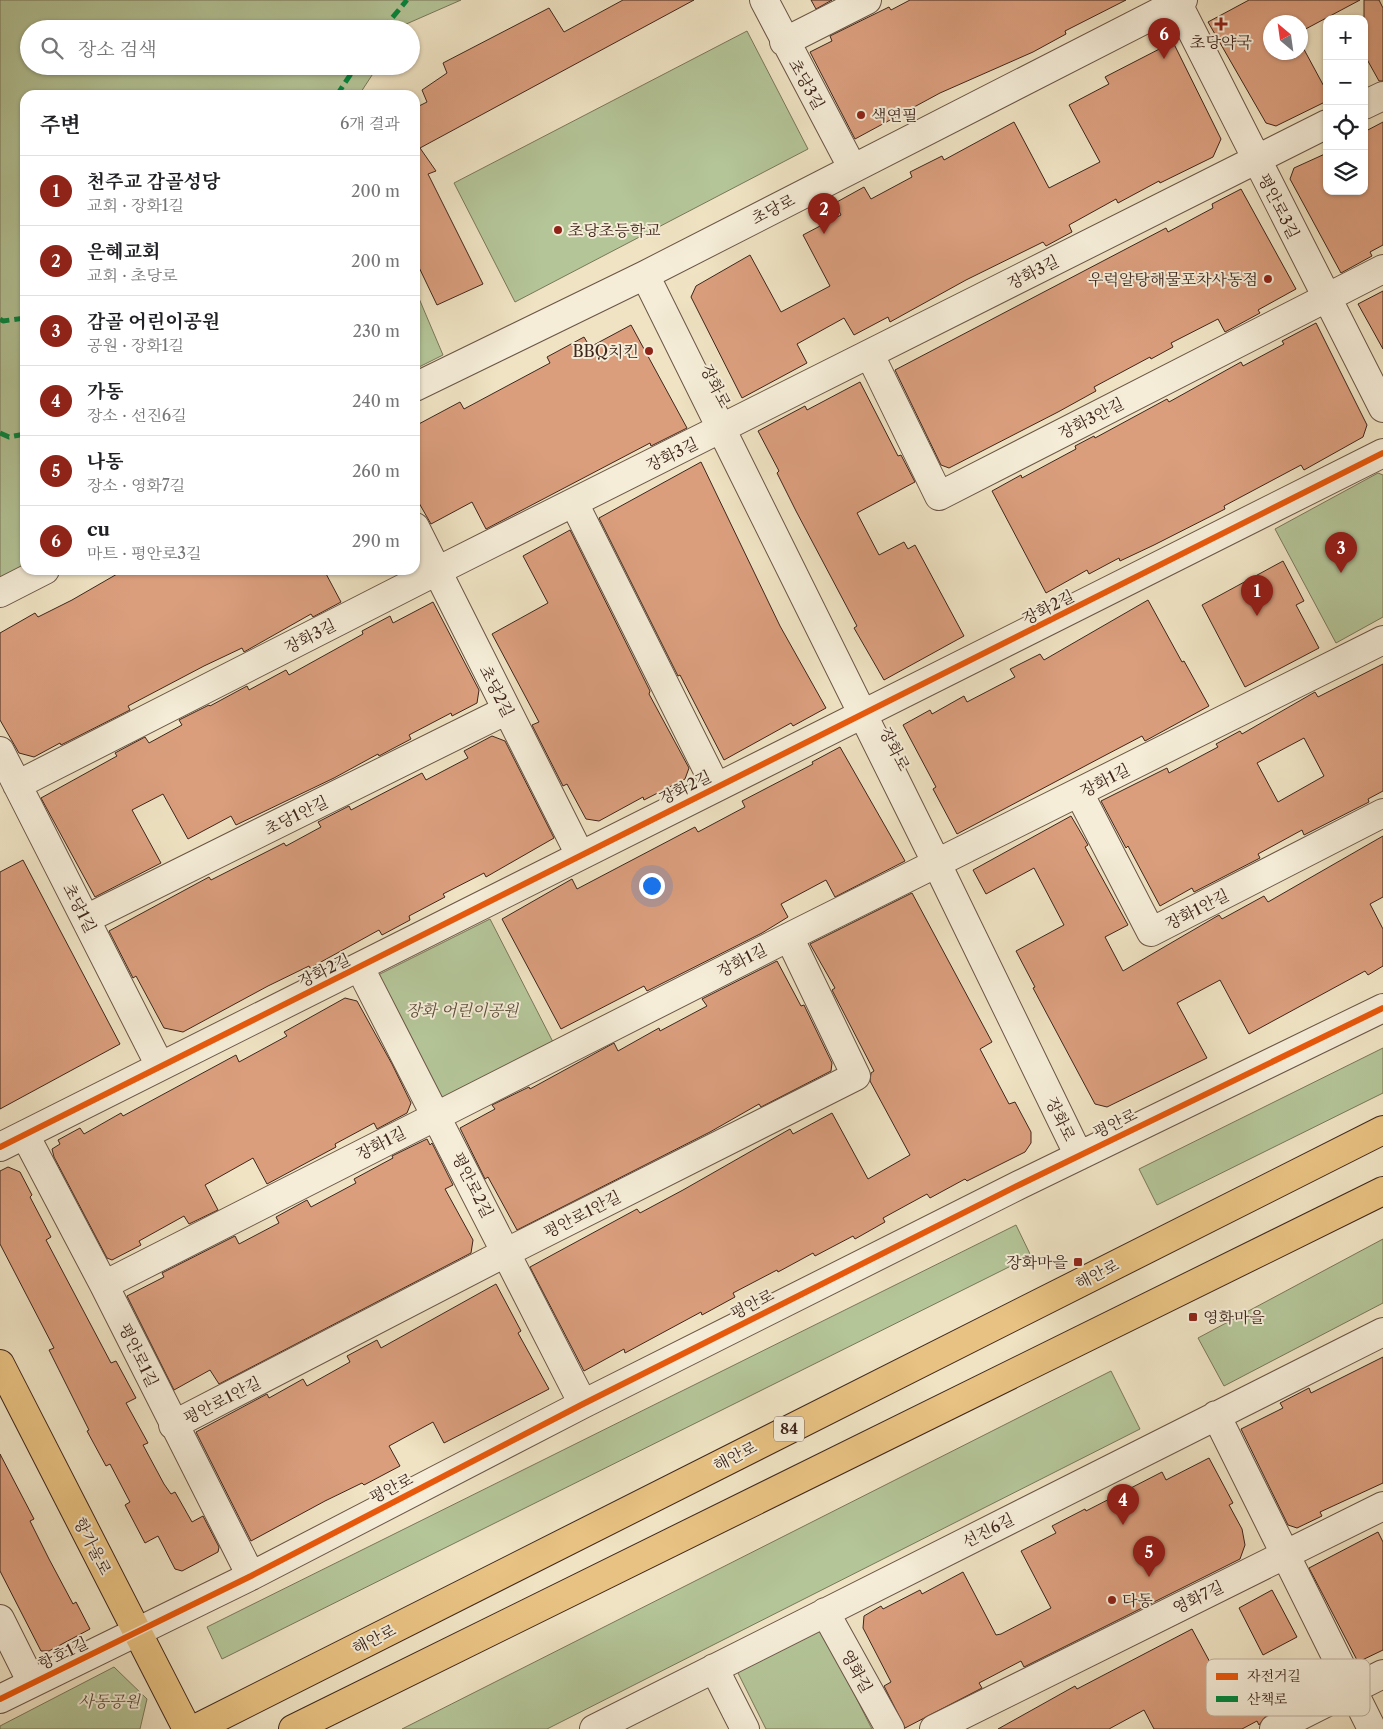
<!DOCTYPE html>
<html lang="ko">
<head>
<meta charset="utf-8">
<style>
	body { margin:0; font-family:"Libre Caslon Text","Noto Serif KR",serif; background:#f6f6f6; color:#202124 }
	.controls { position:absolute; right:15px; top:15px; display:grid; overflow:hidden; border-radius:10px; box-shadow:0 1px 4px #0004 }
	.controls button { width:45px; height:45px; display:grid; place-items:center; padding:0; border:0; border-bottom:1px solid #e0e0e0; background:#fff; color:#202124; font:25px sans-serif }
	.compass { position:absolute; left:1263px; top:15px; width:45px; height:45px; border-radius:50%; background:#fff; box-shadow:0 1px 4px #0004; rotate:331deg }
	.you { position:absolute; left:651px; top:885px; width:18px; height:18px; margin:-12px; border:4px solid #fff; border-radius:50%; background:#1a73e8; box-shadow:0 0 0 8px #1a73e833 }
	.badge { display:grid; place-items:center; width:32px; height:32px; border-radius:50%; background:#8f2418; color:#fff; font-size:16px; font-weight:700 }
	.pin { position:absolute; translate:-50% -41px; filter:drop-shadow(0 1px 2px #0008) }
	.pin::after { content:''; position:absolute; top:26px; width:18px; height:15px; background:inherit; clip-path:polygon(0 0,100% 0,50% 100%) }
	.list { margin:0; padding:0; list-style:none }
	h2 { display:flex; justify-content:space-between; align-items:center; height:65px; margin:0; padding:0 20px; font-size:21px }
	h2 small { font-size:16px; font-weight:400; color:#757577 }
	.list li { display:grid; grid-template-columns:32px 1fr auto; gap:15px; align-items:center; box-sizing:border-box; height:70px; padding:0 20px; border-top:1px solid #e0e0e0 }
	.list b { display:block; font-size:19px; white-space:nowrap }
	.list p { margin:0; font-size:16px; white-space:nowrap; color:#757577 }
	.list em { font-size:16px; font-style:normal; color:#757577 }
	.icon { flex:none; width:28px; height:28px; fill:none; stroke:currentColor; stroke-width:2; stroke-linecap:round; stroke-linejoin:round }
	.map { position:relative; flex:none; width:1383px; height:1729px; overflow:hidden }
	.search { position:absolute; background:#fff; box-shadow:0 1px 4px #0004; left:20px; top:20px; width:400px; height:55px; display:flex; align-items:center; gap:12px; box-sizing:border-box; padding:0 18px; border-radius:28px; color:#757577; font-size:19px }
	.panel { position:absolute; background:#fff; box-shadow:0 1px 4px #0004; left:20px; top:90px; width:400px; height:485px; border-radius:15px }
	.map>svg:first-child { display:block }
	.green { fill:#b4c598; stroke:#7a765a }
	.building { fill:#da9e7d; stroke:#3f261c; fill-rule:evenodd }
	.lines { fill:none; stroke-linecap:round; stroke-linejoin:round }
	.minor-casing { stroke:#6b5546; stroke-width:30 }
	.major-casing { stroke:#3f261c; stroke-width:30 }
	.minor { stroke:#f5edd8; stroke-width:28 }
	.major { stroke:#e8c282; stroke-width:28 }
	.quiet { stroke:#00873e; stroke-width:5; stroke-dasharray:10 5; stroke-linecap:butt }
	.cycleway-casing { stroke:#f5edd8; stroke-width:9 }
	.cycleway { stroke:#e8590c; stroke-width:6 }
	.poi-dot { fill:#8f2418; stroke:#f5edd8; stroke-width:2 }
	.labels { text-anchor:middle; stroke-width:4; stroke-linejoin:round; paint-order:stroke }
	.shield { fill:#f5edd8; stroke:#766254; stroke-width:1 }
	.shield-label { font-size:15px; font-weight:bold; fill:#3f261c }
	.poi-label { font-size:16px; fill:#3f261c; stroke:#f5edd8; text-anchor:start }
	.street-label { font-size:16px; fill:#3f261c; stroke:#f5edd8 }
	.park-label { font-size:16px; font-style:italic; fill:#5c4e3b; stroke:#f5edd8 }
	.key { fill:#f5edd8; stroke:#beb1a0; stroke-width:1 }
	.key-label { font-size:14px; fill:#3f261c }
</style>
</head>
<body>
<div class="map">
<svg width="1383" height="1729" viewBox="0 0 1383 1729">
	<rect width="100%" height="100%" fill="#efe3c3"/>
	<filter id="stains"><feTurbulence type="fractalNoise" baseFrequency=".004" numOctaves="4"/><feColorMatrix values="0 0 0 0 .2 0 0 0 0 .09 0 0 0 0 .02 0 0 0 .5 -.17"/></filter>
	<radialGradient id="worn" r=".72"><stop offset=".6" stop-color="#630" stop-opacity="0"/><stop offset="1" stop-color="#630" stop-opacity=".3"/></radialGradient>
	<path class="green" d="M0 0H461L404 25 402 29H29V66H378L359 95H25V570L0 584Z
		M747 31 808 149 515 302 454 183Z
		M415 289 443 355 415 369Z
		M1378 473 1383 475V617L1336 643 1275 529Z
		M490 919 553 1042 434 1102 372 978Z
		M1383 1048V1093L1157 1205 1139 1169Z
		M1016 1225 1031 1256 222 1659 207 1627Z
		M1383 1239V1303L1224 1386 1198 1338Z
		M1111 1371 1140 1429 547 1729H402Z
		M821 1629 872 1729H766L737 1671Z
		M114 1667 147 1699 140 1729H0V1726Z"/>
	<path class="building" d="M623 0H694L420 148 436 171 428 174 483 284 437 305 415 259V108L427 102 422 90 447 73 443 63 549 8 564 32Z
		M811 0H832L816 9Z
		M910 0H1126L1065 31 1066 34 1033 52 940 93 855 139 810 52 832 41 830 36 889 7 891 10Z
		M1249 0H1360L1300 32V22H1270V52H1300V42L1327 92V101L1276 126 1266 123 1208 22Z
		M1364 0H1379L1383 8V81H1379L1364 54Z
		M1173 42 1221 139 1213 157 1160 183 1159 181 1118 203 1116 199 1069 225 1072 232 1046 246 1043 242 966 280 890 322 888 317 854 335 844 318 797 344 807 363 742 398 691 297 696 286 750 255 781 312 830 286 803 235 841 215 835 203 864 187 871 199 912 177 910 172 942 156 944 160 1014 122 1049 188 1100 162 1069 105 1109 84 1105 77Z
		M1383 122V245L1370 252 1372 256 1341 273 1290 179 1294 168 1327 153V191H1364V132Z
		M1241 189 1296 289 1258 310 1260 313 1225 332 1218 319 1171 343 1173 347 1151 359 1150 357 1094 387 1096 391 1058 412 949 468 941 465 895 370 1166 228 1168 232 1213 208 1212 204Z
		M1383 291V349L1358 304Z
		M1316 323 1367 425 1363 437 1304 470 1301 465 1224 506 1225 509 1154 545 1120 561 1119 558 1089 574 1087 570 1046 593 992 491 1021 475 1022 478 1076 449 1075 446 1094 436 1095 438 1167 399 1169 402 1241 362 1243 366 1284 344 1282 341Z
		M631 325 687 428 651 446 650 443 486 529 472 502 431 524 415 496V426L460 402 464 409 550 363 547 357 584 337 590 347Z
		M860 382 898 456 901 455 915 482 857 513 879 555 904 542 908 549 915 545 964 636 884 680 854 628 857 626 796 511 777 473 779 471 758 431 805 406 807 410Z
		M701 462 780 626 826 708 793 726 791 723 724 760 680 675 678 676 599 518Z
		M570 530 650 691 649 694 689 768 685 779 644 800 643 797 599 821 586 819 567 784 563 786 532 725 539 722 492 634 548 603 523 556Z
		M1283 561 1304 601 1296 605 1319 648 1245 687 1202 605Z
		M124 570H324L341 602 313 617 311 614 244 652 242 648 204 666 128 706 130 710 61 745 60 743 34 757 19 753 0 720V633L35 613 38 617 72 600Z
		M1148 600 1182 662 1184 661 1209 706 1145 741 1142 736 1102 757 957 834 933 789 936 787 903 725 930 710 932 714 964 696 967 702 1015 677 1010 669 1040 654 1044 660Z
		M433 602 479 690 477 703 452 716 451 713 409 735 411 739 392 749 379 756 378 754 334 778 236 825 231 816 188 839 163 794 132 810 161 863 95 897 41 798 117 756 115 753 145 737 149 743 182 725 179 720 209 705 210 706 247 686 249 690 286 670 289 675 363 634 362 631 390 616 393 623Z
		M1383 664V791L1368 799 1369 802 1304 835 1302 830 1258 854 1260 858 1194 892 1192 888 1160 906 1128 846 1126 848 1101 801 1167 768 1169 773 1218 747 1216 744 1240 731 1242 734 1315 692 1318 697ZM1304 738 1324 776 1278 802 1257 763Z
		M492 736 505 741 554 838 486 877 484 873 443 894 445 897 409 916 410 920 382 935 379 930 310 968 309 966 268 986 183 1032 164 1028 136 976 133 978 109 931 209 877 211 880 284 843 286 846 321 827 318 822 349 806 351 810 422 773 426 780 468 758 464 751Z
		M840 747 905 861 835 897 826 880 781 904 788 917 762 933 647 991 644 986 561 1029 502 919 572 879 577 889 695 827 698 832 745 807 742 801 813 764 812 762Z
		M1071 816 1088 845 1085 847 1128 925 1105 937 1123 971 1219 915 1222 919 1264 896 1268 902 1383 836V897L1370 904 1383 929V966L1368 975 1365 971 1249 1034 1220 980 1177 1003 1207 1058 1107 1107 1095 1104 1033 988 1035 987 1016 951 1064 925 1034 868 986 894 973 870Z
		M23 860 120 1044 0 1109V872Z
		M912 893 992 1042 980 1049 1009 1104 1015 1102 1031 1132V1143L1025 1152 967 1181 965 1179 930 1198 927 1194 883 1218 885 1222 855 1239 853 1236 815 1256 813 1253 778 1272 777 1270 733 1293 735 1297 702 1315 701 1312 625 1353 624 1349 584 1371 530 1267 637 1209 640 1213 683 1190 790 1129 793 1134 832 1113 868 1179 910 1155 870 1081 871 1073 874 1071 832 990 835 988 810 944Z
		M777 961 801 1006 804 1005 832 1063 831 1071 761 1107 759 1104 710 1132 517 1230 488 1177 485 1179 460 1128 495 1109 492 1105 529 1087 530 1089 614 1043 618 1051 659 1028 660 1031 707 1006 702 999Z
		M345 998 357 1001 392 1064 411 1103 407 1113 377 1129 374 1123 335 1144 336 1147 267 1184 253 1158 205 1185 218 1210 189 1224 184 1216 139 1241 141 1245 112 1260 107 1258 54 1157 52 1149 60 1144 58 1140 80 1128 84 1134 121 1113 123 1116 236 1055 239 1062 287 1036 284 1032Z
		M427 1139 430 1145 432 1143 453 1185 445 1189 473 1240 471 1253 219 1384 210 1370 174 1390 127 1296 164 1277 162 1273 235 1236 239 1244 279 1223 276 1217 307 1200 311 1207 356 1183 354 1179 393 1158 392 1156Z
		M8 1167 20 1172 32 1195 30 1197 51 1237 46 1240 111 1363 116 1361 136 1398 126 1403 148 1443 143 1445 164 1484 171 1494 175 1492 192 1522 203 1516 219 1547 218 1552 182 1571 175 1569 158 1536 145 1543 125 1505 130 1502 110 1464 106 1466 87 1431 89 1430 49 1350 54 1348 0 1244V1171Z
		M496 1284 521 1331 518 1333 549 1389 444 1443 433 1422 389 1446 400 1466 364 1485 362 1483 325 1501 251 1541 196 1432 267 1394 269 1398 303 1379 307 1386 350 1362 347 1356 377 1340 381 1348Z
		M1383 1357V1483L1320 1512 1322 1516 1297 1528 1288 1525 1241 1429 1283 1408 1280 1403 1309 1388 1311 1393Z
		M0 1454 34 1519 30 1521 49 1559 73 1604 76 1602 90 1629 49 1651H41L0 1571Z
		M1209 1458 1233 1503 1229 1505 1242 1529 1245 1545 1240 1559 1024 1667 1021 1661 979 1683 982 1688 905 1728 884 1686 891 1682 863 1628 864 1616 881 1606 883 1609 920 1590 922 1594 963 1572 996 1635 1001 1634 1051 1608 1021 1551 1056 1533 1052 1526 1085 1509 1086 1511 1162 1472 1166 1480Z
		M1378 1532 1383 1542V1650L1358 1662 1309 1568Z
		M1272 1590 1297 1637 1263 1655 1239 1608Z
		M1192 1629 1225 1690 1265 1669 1285 1706 1267 1715 1259 1725 1257 1721 1242 1729H1154L1144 1710 1109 1729H998L1075 1686 1077 1689Z"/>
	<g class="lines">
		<g class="minor-casing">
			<path id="minor" d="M764 0 852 167
				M1176 0 1383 408
				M784 42 867 0
				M1364 105 1383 96
				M645 275 937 864 1079 1156
				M870 355 939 496 1383 269
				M415 387 645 275 1183 0
				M574 503 716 787
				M415 527 580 855
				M0 593 45 570
				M0 751 160 1066
				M17 785 437 571 1327 124
				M1079 793 1151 932 1383 813
				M86 919 507 710
				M360 968 583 1404
				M25 1135 104 1285 251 1576
				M0 1147 1383 453
				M104 1285 789 937 1383 640
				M1216 1415 1372 1729
				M173 1425 507 1252 856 1076 789 937
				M825 1612 890 1729
				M0 1619 32 1683
				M714 1668 745 1729
				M0 1699 251 1576 583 1404 1019 1185 1383 1008
				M594 1729 1383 1332
				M934 1729 1383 1506
				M1274 1729 1383 1674"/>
		</g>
		<g class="major-casing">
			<path id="major" d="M0 1364 187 1729
				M195 1729 1383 1130
				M293 1729 1383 1191"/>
		</g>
		<use href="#minor" class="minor"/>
		<use href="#major" class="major"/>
		<path class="quiet" d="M383 29 407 0
			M337 95 356 66
			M0 319 3 321 25 318
			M0 433 9 437 25 434"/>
		<g class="cycleway-casing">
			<path id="cycleway" d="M0 1147 1383 453
				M0 1699 251 1576 583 1404 1019 1185 1383 1008"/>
		</g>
		<use href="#cycleway" class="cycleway"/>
	</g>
	<g class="poi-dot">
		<path d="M1218.5 16.5h5v5h5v5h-5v5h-5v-5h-5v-5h5z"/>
		<circle cx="861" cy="115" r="5"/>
		<circle cx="558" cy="230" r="5"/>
		<circle cx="1268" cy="279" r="5"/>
		<circle cx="649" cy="351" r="5"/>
		<rect x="1073" y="1257" width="10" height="10" rx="2.5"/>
		<rect x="1188" y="1312" width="10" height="10" rx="2.5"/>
		<circle cx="1112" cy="1600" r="5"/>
	</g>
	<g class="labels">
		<rect class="shield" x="774" y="1416.5" width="30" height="25" rx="4"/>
		<g class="shield-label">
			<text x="789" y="1434">84</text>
		</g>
		<g class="poi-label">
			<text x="1221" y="48" text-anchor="middle">초당약국</text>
			<text x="871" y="121">색연필</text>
			<text x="568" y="236">초당초등학교</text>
			<text x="1258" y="285" text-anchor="end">우럭알탕해물포차사동점</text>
			<text x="639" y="357" text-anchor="end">BBQ치킨</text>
			<text x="1068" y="1268" text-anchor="end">장화마을</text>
			<text x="1203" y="1323">영화마을</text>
			<text x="1122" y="1606">다동</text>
		</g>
		<g class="street-label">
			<text transform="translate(807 84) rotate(61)" y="6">초당3길</text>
			<text transform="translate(1279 206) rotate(63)" y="6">평안로3길</text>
			<text transform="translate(773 209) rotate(-27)" y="6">초당로</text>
			<text transform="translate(1033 272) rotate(-27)" y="6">장화3길</text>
			<text transform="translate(716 386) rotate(63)" y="6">장화로</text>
			<text transform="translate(1091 418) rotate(-27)" y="6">장화3안길</text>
			<text transform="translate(672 454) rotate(-26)" y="6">장화3길</text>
			<text transform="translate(1048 607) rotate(-27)" y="6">장화2길</text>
			<text transform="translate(310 636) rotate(-27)" y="6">장화3길</text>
			<text transform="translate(497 691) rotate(63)" y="6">초당2길</text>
			<text transform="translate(895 749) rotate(63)" y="6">장화로</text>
			<text transform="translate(1105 780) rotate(-27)" y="6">장화1길</text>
			<text transform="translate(685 787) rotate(-26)" y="6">장화2길</text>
			<text transform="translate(296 815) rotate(-26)" y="6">초당1안길</text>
			<text transform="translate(80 908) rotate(63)" y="6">초당1길</text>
			<text transform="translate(1197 909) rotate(-27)" y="6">장화1안길</text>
			<text transform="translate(742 960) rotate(-27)" y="6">장화1길</text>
			<text transform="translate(324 970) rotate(-26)" y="6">장화2길</text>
			<text transform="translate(1061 1119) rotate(64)" y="6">장화로</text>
			<text transform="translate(1115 1123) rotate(-26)" y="6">평안로</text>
			<text transform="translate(381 1143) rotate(-27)" y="6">장화1길</text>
			<text transform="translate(473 1185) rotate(63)" y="6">평안로2길</text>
			<text transform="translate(582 1214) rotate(-27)" y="6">평안로1안길</text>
			<text transform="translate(1097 1274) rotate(-27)" y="6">해안로</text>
			<text transform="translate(752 1304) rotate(-27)" y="6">평안로</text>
			<text transform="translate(139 1355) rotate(64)" y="6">평안로1길</text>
			<text transform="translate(222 1400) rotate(-27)" y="6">평안로1안길</text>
			<text transform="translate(735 1456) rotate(-27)" y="6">해안로</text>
			<text transform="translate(391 1488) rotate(-27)" y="6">평안로</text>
			<text transform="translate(988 1530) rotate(-27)" y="6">선진6길</text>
			<text transform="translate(93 1546) rotate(63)" y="6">항가울로</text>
			<text transform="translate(1198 1597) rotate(-26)" y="6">영화7길</text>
			<text transform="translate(374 1639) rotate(-27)" y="6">해안로</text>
			<text transform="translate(63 1653) rotate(-26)" y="6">항호1길</text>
			<text transform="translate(857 1671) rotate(61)" y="6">영화길</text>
		</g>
		<g class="park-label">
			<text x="462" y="1016">장화 어린이공원</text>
			<text x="109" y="1707">사동공원</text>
		</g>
	</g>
	<rect x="1206" y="1659" width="164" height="57" rx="8" class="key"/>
	<rect x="1216" y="1673" width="22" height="7" fill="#e8590c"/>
	<rect x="1216" y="1696" width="22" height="6" fill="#00873e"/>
	<g class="key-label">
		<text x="1247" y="1681">자전거길</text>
		<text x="1247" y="1704">산책로</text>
	</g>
	<rect width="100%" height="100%" filter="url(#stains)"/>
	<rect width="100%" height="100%" fill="url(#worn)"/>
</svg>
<div class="controls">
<button>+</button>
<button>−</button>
<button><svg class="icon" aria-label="locate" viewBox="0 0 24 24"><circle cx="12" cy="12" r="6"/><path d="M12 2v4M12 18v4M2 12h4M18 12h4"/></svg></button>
<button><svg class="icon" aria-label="layers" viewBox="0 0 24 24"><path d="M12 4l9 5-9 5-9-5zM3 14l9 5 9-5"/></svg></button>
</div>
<svg class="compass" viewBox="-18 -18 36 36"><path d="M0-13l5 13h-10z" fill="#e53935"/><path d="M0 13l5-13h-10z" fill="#757577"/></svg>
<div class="you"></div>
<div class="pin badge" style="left:1257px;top:616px">1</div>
<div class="pin badge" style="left:824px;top:234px">2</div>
<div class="pin badge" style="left:1341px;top:573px">3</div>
<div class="pin badge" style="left:1123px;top:1525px">4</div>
<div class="pin badge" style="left:1149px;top:1577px">5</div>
<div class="pin badge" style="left:1164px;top:59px">6</div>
<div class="search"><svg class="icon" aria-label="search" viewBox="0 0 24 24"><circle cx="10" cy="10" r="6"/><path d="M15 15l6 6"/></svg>장소 검색</div>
<section class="panel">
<h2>주변<small>6개 결과</small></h2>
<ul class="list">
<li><span class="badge">1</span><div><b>천주교 감골성당</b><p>교회 · 장화1길</p></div><em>200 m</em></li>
<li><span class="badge">2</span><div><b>은혜교회</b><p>교회 · 초당로</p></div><em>200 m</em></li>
<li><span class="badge">3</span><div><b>감골 어린이공원</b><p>공원 · 장화1길</p></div><em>230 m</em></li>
<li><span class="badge">4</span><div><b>가동</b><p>장소 · 선진6길</p></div><em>240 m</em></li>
<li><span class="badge">5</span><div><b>나동</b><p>장소 · 영화7길</p></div><em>260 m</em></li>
<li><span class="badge">6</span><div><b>cu</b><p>마트 · 평안로3길</p></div><em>290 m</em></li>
</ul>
</section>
</div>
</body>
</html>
